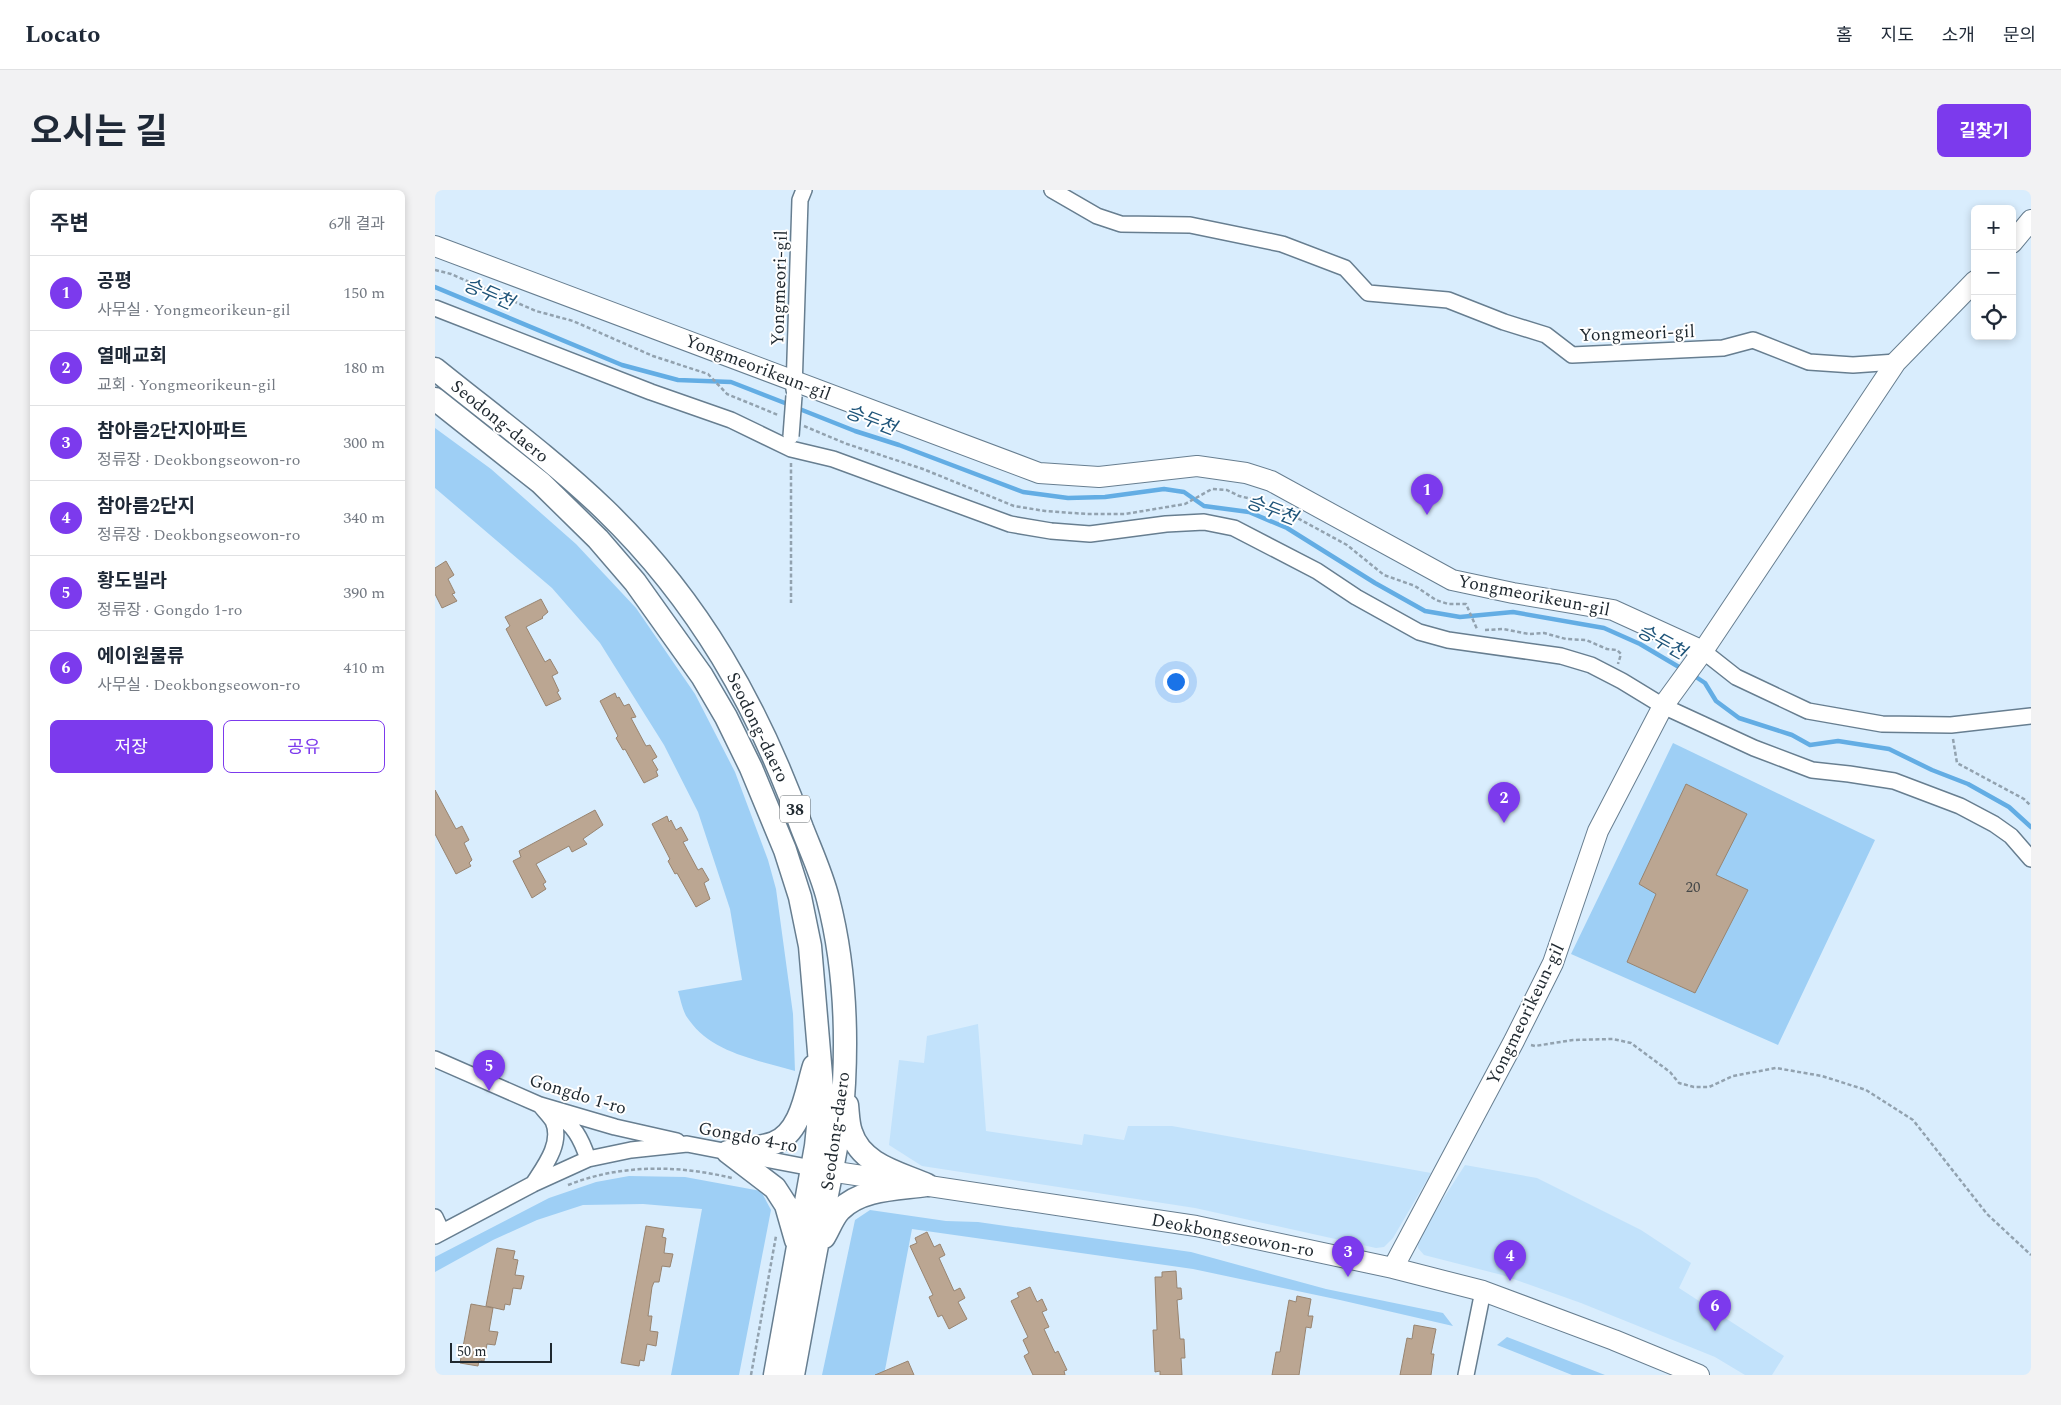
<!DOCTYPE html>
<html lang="ko">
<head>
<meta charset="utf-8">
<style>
	body { margin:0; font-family:Spectral,"Noto Sans KR",serif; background:#f2f2f3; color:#1f2937 }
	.controls { position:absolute; right:15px; top:15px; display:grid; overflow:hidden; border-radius:8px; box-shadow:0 2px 8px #0003 }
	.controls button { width:45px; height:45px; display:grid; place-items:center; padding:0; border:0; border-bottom:1px solid #e0e1e3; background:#fff; color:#1f2937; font:25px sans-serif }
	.scale { position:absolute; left:15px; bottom:12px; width:102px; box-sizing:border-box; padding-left:5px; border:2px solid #1f282f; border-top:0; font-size:14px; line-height:18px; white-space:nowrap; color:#1f282f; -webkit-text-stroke:4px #fff; paint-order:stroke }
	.you { position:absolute; left:740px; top:491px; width:18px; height:18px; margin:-12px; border:4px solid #fff; border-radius:50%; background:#1a73e8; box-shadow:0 0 0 8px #1a73e833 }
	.badge { display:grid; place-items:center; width:32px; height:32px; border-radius:50%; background:#7c3aed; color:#fff; font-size:16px; font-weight:700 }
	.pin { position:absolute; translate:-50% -41px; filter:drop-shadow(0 1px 2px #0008) }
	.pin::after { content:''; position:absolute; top:26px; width:18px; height:15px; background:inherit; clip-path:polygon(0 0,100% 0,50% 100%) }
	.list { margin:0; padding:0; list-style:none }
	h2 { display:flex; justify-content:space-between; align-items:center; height:65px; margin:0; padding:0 20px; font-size:21px }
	h2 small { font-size:16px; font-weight:400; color:#747a83 }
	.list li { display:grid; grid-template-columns:32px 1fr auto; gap:15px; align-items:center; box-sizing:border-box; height:75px; padding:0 20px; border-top:1px solid #e0e1e3 }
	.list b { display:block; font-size:19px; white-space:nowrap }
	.list p { margin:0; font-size:16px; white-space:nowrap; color:#747a83 }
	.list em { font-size:16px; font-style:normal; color:#747a83 }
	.actions { display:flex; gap:10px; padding:15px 20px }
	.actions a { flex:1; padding:11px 0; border:1px solid #7c3aed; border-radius:8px; text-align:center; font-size:18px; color:#7c3aed }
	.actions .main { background:#7c3aed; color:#fff }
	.icon { flex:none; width:28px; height:28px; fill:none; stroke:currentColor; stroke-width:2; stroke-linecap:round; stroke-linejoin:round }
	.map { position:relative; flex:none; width:1596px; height:1185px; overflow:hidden; border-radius:8px }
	header { display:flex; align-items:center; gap:30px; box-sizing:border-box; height:70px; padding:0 25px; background:#fff; border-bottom:1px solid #e0e1e3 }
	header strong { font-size:24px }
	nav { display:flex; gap:28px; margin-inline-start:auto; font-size:18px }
	.intro { display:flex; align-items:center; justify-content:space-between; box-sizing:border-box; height:120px; padding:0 30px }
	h1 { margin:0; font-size:35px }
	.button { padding:12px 22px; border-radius:8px; background:#7c3aed; color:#fff; font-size:18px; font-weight:700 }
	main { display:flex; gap:30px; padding:0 30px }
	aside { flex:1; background:#fff; border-radius:8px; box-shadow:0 2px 8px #0003 }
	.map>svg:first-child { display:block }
	.built { fill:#c2e2fb }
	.green { fill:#9ecff5 }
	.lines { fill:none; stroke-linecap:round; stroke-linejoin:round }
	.stream { stroke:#63ade4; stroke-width:4.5 }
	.building { fill:#bba692; stroke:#988470 }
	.street-casing { stroke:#677e90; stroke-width:18 }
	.secondary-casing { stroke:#677e90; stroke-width:22 }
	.primary-casing { stroke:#677e90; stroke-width:25 }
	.path { stroke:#92a2af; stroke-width:2.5; stroke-dasharray:4 2.5; stroke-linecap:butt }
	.street { stroke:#fff; stroke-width:15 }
	.secondary { stroke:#fff; stroke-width:20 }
	.primary { stroke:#fff; stroke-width:22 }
	.street-bridge-casing { stroke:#677e90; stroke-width:18; stroke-linecap:butt }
	.street-bridge { stroke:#fff; stroke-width:15 }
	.labels { text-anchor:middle; stroke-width:4; stroke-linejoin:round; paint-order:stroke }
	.number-label { font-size:15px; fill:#464848 }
	.shield { fill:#fff; stroke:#62686d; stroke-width:1 }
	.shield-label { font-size:16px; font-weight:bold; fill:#1f282f }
	.street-label { font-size:18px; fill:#1f282f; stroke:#fff }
	.water-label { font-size:19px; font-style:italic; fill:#1e5479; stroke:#fff }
</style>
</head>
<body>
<header>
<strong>Locato</strong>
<nav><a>홈</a><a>지도</a><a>소개</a><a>문의</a></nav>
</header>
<div class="intro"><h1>오시는 길</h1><a class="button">길찾기</a></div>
<main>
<aside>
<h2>주변<small>6개 결과</small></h2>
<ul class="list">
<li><span class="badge">1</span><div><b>공평</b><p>사무실 · Yongmeorikeun-gil</p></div><em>150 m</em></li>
<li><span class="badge">2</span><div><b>열매교회</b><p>교회 · Yongmeorikeun-gil</p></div><em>180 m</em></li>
<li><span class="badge">3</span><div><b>참아름2단지아파트</b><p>정류장 · Deokbongseowon-ro</p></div><em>300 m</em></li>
<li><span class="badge">4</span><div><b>참아름2단지</b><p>정류장 · Deokbongseowon-ro</p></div><em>340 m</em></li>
<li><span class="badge">5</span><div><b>황도빌라</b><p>정류장 · Gongdo 1-ro</p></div><em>390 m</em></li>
<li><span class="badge">6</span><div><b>에이원물류</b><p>사무실 · Deokbongseowon-ro</p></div><em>410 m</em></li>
</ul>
<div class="actions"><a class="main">저장</a><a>공유</a></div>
</aside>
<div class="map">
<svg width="1596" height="1185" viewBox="0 0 1596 1185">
	<rect width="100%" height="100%" fill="#d9edfd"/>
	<path class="built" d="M543 834 551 941 647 955 649 944 689 950 693 936H737L996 983 958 1048 949 1057 941 1058 760 1018 487 976 454 955 464 870 489 873 492 846Z
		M1030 975 1102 988 1206 1040 1256 1073 1244 1098 1349 1166 1337 1185H1310L1280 1167 1146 1113 1067 1085 989 1065 983 1058V1048Z"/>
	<path class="green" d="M0 238 56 279 141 354 201 418 260 504 300 582 333 670 341 699 358 824 360 881C323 870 277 863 254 830 248 823 246 811 243 801L307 790 295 719 263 622 229 555 165 453 117 398 0 298Z
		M1238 553 1440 650 1343 855 1136 764Z
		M194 986 250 987 326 1001 336 1020 304 1185H236L267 1019 208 1014 148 1015 102 1030 58 1050 0 1082V1067L114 1008 161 992Z
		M435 1020 511 1031 543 1032 756 1062 891 1099 1008 1123 1018 1136 905 1110 758 1079 477 1039 449 1185H387L420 1030Z
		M1072 1147 1170 1185H1137L1062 1155Z"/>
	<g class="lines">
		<path class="stream" d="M0 97 187 175 243 190 296 192 355 215
			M362 218 420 241 464 255 588 302 633 308 670 307 729 299 749 302 769 316 814 322 852 338 940 393 990 421 1025 427 1078 422 1169 438 1205 454 1249 480
			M1258 485 1270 493 1281 511 1304 528 1357 545 1375 555 1403 551 1454 559 1497 580 1533 594 1574 617 1596 637"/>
	</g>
	<path class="building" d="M11 371 19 385 13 389 20 403 17 404 22 411 7 418 0 404V378Z
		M106 409 113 422 107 427 108 428 91 437 110 472 115 469 123 483 117 486 124 501 122 502 126 509 111 516 71 439 75 436 70 427Z
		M180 503 182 508 184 507 189 516 194 514 201 527 196 528 211 556 215 555 222 567 217 570 223 580 221 581 223 586 209 593 190 559 188 560 181 548 183 546 165 511Z
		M1251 594 1312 624 1281 685 1313 700 1260 803 1192 772 1221 704 1204 694Z
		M0 600 21 639 27 636 34 650 29 653 37 670 34 673 36 676 21 684 0 644Z
		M160 620 168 635 148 649 152 654 137 662 134 656 101 674 111 692 108 694 111 699 97 708 78 671 86 667 84 661Z
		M232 626 234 632 236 630 241 640 246 637 253 650 248 652 263 680 267 678 274 690 269 693 275 709 261 717 242 683 240 684 233 671 235 669 217 634Z
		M211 1036 229 1039 227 1047 231 1048 229 1063 238 1064 235 1077 227 1076 224 1092H219L217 1097 213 1126H217L215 1141 223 1142 221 1156 212 1154 209 1171 205 1170 204 1176 186 1173Z
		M492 1042 499 1057 505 1054 510 1065 504 1068 519 1101 525 1098 530 1108 523 1112 532 1129 514 1139 507 1125 503 1127 494 1107 498 1105 475 1056 482 1053 480 1048Z
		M62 1058 80 1061 78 1069 83 1070 80 1085 89 1086 86 1099 78 1098 75 1115 70 1114 69 1120 51 1116Z
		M741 1081 742 1098H746L747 1109 742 1110 745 1149H749L750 1168H746L747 1185H725V1181L720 1182 718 1140H722L720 1087H727V1082Z
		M595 1097 602 1112 607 1109 612 1120 607 1122 614 1137 609 1139 620 1163 623 1161 632 1180 629 1181 630 1185H598L589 1166 594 1163 588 1150 593 1147 576 1111 584 1107 582 1103Z
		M862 1106 876 1109 873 1126H878L876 1138 871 1137 864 1185H837L841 1162H845L854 1110 861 1112Z
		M36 1114 58 1118 54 1141 63 1142 60 1155 52 1154 49 1171 44 1170 43 1176 25 1173Z
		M979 1135 1001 1139 996 1164H999L996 1185H965L972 1148 977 1149Z
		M473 1171 479 1185H440Z"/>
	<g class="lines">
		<g class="street-casing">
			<path id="street" d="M617 0 662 26 686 34 755 35 847 54 910 78 933 103 1013 110 1069 132 1111 145 1137 165 1288 158 1318 150 1374 172 1418 175 1461 172
				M0 118 216 202 296 230 356 259 398 269 575 334 616 341 655 344 731 334 769 332 799 338 882 381 921 407 984 442 1013 450 1126 466 1156 475 1187 491 1228 516 1319 558 1377 580 1414 584 1459 591 1525 616 1559 634 1576 646 1596 669
				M359 200 365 10 369 0
				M1268 461 1301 487 1373 521 1447 534 1516 535 1596 526
				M0 869 105 915 180 937 242 951
				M120 923C139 935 146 948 153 969
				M98 994C109 977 128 953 118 931 115 926 109 920 105 915
				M0 1027 7 1042
				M0 1046 98 994 153 969 196 960 252 954 377 978
				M1031 1185 1048 1101"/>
		</g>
		<g class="secondary-casing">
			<path id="secondary" d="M1577 53 1596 30
				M0 56 604 283 664 287 762 276 811 283 836 291 1017 390 1078 403 1178 420 1268 461
				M381 979 761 1036 958 1078 1048 1101 1179 1150 1264 1185
				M958 1078 1079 851 1118 773 1163 641 1228 516 1268 461 1461 172 1540 91"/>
		</g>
		<g class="primary-casing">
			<path id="primary" d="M0 179C57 225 117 269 170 320 264 411 323 516 367 638 376 661 387 685 393 709 408 767 412 834 409 893 407 936 396 983 388 1025 377 1078 368 1132 358 1185
				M0 209 106 293 163 349 200 392 267 486 291 527 316 578 350 660 365 707 375 756 387 897 381 956 340 1185
				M412 915C413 924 413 934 416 942 426 975 465 983 492 995
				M293 962C308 959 325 958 339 953 367 942 371 901 379 876
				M293 962 340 998 351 1015 361 1050
				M389 1047C394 1039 398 1027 405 1020 426 998 464 999 491 995"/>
		</g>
		<path class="path" d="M0 80 16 84 101 121 138 131 218 166 273 184 292 204 343 225
			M369 236 412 254 488 279 579 316 610 321 652 324H690L750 314 777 299 792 300 804 306 821 310 853 323 912 355 949 385 980 396 1001 410 1013 414H1031L1042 439
			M356 273V413
			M1050 440 1068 439 1094 444 1109 443 1131 449 1151 450 1172 459 1182 460 1186 464 1183 474
			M1518 549 1522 573 1589 609 1596 616
			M1096 855 1100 856 1138 850 1178 849 1196 853 1235 882 1244 893 1259 897H1274L1298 886 1341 878 1387 886 1431 900 1478 930 1552 1024 1596 1065
			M133 995C186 974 243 975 297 988
			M316 1185 341 1046"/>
		<use href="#street" class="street"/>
		<use href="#secondary" class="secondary"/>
		<use href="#primary" class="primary"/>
		<g class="street-bridge-casing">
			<path id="street-bridge" d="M356 246 359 206"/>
		</g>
		<use href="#street-bridge" class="street-bridge"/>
	</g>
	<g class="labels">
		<g class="number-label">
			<text x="1258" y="702">20</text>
		</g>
		<rect class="shield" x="345" y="605.5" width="30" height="27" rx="4"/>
		<g class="shield-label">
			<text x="360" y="625">38</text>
		</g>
		<g class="street-label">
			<text transform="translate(344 98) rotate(-88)" y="6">Yongmeori-gil</text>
			<text transform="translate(1202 143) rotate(-2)" y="6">Yongmeori-gil</text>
			<text transform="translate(323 177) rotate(21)" y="6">Yongmeorikeun-gil</text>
			<text transform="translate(65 231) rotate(39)" y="6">Seodong-daero</text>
			<text transform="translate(1099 405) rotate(11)" y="6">Yongmeorikeun-gil</text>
			<text transform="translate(323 537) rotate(64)" y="6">Seodong-daero</text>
			<text transform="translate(1090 824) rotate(-64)" y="6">Yongmeorikeun-gil</text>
			<text transform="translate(143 904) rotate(17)" y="6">Gongdo 1-ro</text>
			<text transform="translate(400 941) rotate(-82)" y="6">Seodong-daero</text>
			<text transform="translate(313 947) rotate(11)" y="6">Gongdo 4-ro</text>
			<text transform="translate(798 1045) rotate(11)" y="6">Deokbongseowon-ro</text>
		</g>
		<g class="water-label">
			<text transform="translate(54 103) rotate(23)" y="7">승두천</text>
			<text transform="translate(436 229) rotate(21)" y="7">승두천</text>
			<text transform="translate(837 319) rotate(21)" y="7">승두천</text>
			<text transform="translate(1227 451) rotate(29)" y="7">승두천</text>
		</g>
	</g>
</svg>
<div class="controls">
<button>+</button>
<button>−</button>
<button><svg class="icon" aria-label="locate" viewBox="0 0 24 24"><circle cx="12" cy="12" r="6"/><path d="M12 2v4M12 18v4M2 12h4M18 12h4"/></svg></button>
</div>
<div class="scale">50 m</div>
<div class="you"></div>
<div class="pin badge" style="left:992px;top:325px">1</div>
<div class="pin badge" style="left:1069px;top:633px">2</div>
<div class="pin badge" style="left:913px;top:1087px">3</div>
<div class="pin badge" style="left:1075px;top:1091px">4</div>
<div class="pin badge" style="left:54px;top:901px">5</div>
<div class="pin badge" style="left:1280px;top:1141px">6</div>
</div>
</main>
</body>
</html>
